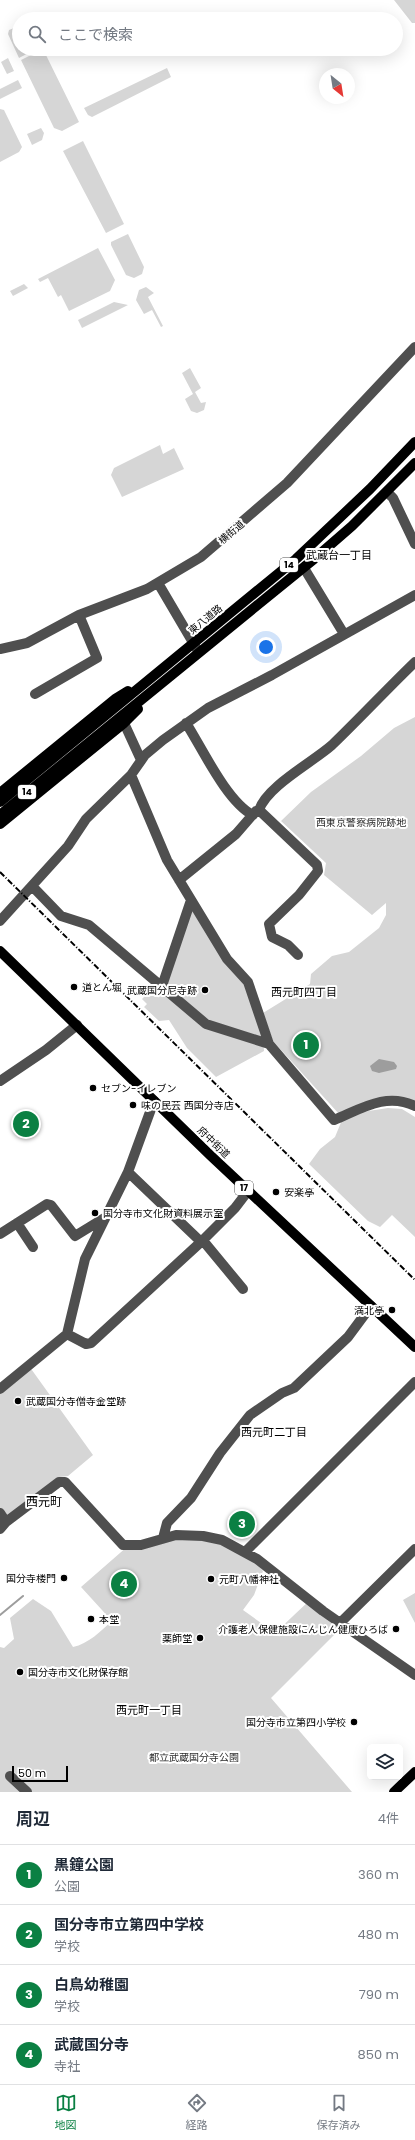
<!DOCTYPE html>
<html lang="ja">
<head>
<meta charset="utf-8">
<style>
	body { margin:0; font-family:Poppins,"Noto Sans JP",sans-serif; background:#f6f6f7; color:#1f2937 }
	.controls { position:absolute; right:12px; bottom:12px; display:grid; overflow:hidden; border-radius:6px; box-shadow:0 4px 16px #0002 }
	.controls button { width:36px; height:36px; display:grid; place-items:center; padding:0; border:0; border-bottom:1px solid #e0e1e3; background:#fff; color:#1f2937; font:20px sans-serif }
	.compass { position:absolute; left:319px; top:68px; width:36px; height:36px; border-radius:50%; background:#fff; box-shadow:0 4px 16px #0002; rotate:150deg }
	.scale { position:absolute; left:12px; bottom:10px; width:56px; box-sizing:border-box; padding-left:4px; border:2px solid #000; border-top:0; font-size:11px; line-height:14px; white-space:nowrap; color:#000; -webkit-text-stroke:3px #fff; paint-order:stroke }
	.you { position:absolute; left:266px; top:647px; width:14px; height:14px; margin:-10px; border:3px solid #fff; border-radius:50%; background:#1a73e8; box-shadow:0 0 0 6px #1a73e833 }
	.badge { display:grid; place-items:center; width:26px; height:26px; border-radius:50%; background:#0b8043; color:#fff; font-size:13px; font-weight:700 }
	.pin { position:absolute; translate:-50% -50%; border:2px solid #fff; box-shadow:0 1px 4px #0006 }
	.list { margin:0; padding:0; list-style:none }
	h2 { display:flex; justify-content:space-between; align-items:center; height:52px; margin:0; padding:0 16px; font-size:17px }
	h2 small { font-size:13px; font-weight:400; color:#747a83 }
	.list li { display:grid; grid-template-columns:26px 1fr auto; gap:12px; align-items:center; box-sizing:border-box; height:60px; padding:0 16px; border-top:1px solid #e0e1e3 }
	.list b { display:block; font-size:15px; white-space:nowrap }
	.list p { margin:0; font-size:13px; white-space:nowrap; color:#747a83 }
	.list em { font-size:13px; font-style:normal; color:#747a83 }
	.icon { flex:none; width:22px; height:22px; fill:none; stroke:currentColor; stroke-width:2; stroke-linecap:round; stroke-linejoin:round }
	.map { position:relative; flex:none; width:415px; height:1792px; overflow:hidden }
	.search { position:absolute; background:#fff; box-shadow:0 4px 16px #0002; left:12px; right:12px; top:12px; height:44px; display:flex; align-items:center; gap:10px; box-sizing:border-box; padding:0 14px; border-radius:22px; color:#747a83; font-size:15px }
	.sheet { height:292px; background:#fff }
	nav { display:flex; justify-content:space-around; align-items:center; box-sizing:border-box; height:56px; border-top:1px solid #e0e1e3; background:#fff; font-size:11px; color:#747a83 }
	nav a { display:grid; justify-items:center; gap:2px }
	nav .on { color:#0b8043 }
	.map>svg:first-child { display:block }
	.green { fill:#d6d6d6 }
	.water { fill:#9d9d9d }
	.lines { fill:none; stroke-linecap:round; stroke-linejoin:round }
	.stream { stroke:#9d9d9d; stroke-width:2 }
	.minor { stroke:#4f4f4f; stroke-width:10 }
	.major { stroke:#000; stroke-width:10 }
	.rail { stroke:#000; stroke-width:2; stroke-dasharray:6 2 1 2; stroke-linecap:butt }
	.poi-dot { fill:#000; stroke:#fff; stroke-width:1.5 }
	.labels { text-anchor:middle; stroke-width:4; stroke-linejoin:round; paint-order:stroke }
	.shield { fill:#fff; stroke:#4c4c4c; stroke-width:1 }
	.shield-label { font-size:9px; font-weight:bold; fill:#000 }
	.street-label { font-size:10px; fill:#000; stroke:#fff }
	.park-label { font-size:10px; fill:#2d2d2d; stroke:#fff }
	.poi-label { font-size:10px; fill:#000; stroke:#fff; text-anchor:start }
	.neighbourhood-label { font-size:11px; fill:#000; stroke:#fff }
	.quarter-label { font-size:12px; fill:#000; stroke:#fff }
</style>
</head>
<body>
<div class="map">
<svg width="415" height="1792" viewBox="0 0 415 1792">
	<rect width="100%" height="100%" fill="#fff"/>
	<path class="green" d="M394 0H415V23H412Z
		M19 26V49H36L19 58 8 34 9 30Z
		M43 49 79 122 62 131 54 128 21 60Z
		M8 58 14 71 7 74 1 62Z
		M167 68 171 77 92 117 88 115 84 108Z
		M18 80 22 88 0 99V89Z
		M0 109 4 110 22 147 19 152 0 162Z
		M41 128 44 133 42 140 32 145 27 134Z
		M83 141 124 224 106 233 63 151Z
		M128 234 144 267 142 274 134 278 126 275 111 245V242Z
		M98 248 115 280 110 291 69 311 61 295 58 297 48 278 40 282 38 279Z
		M24 284 28 288 13 296 10 291Z
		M146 287 154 293 148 297 163 326 161 327 152 310 144 314 136 300 139 290Z
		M114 302 128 305 82 328 78 320Z
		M190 368 201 388 195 392 201 403 206 402 204 410 197 413 191 411 185 399 193 394 182 373Z
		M160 445 163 454 174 448 184 469 122 497 111 475 114 468Z
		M415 717V1102C378 1092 372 1100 339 1114L273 1041 263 1013 310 984 311 974 332 956 349 952 379 928 386 915V903L372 915 324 875 326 863 281 821 311 792 361 756 394 728Z
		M195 911C224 953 262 997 264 1051L216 1077 187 1048 169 1020 159 1021 144 1007 147 1004 142 999 156 985 163 990 189 913Z
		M388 1108 402 1109 415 1117V1237L392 1215 380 1227 368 1221 309 1164 320 1149 335 1137 342 1120 362 1112Z
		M29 1366 93 1455 68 1476 60 1477 16 1514 7 1518 0 1509V1389Z
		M188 1534 246 1551 263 1571 254 1595 243 1610 275 1633 310 1600 344 1625 271 1698 352 1792H0V1647L4 1648 14 1639 10 1618 33 1599 51 1611 73 1647C88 1644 101 1631 112 1621L81 1587 128 1546Z
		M415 1593V1623L403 1600Z"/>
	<path class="water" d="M379 1059 394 1062 397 1066 396 1069 379 1073 372 1071 370 1066Z"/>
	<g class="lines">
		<path class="stream" d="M0 1615 23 1596"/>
		<path class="minor" d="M387 492 393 498 415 544
			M304 568 344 634
			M158 583 198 651
			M0 649 27 643 79 615 147 589 201 557 287 483 415 347
			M35 694 97 658 79 615
			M124 723 141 760
			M186 723C202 748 227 802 253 815
			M131 775 167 860 227 959 248 982 269 1044 334 1120C361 1109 386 1092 415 1106
			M259 810 317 865 318 871 299 895 269 924 272 937 288 945 298 955
			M179 880 236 834 256 811 259 810C267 786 313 762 332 745 360 718 387 689 415 662
			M32 886 61 916 89 925 206 1024 269 1044
			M0 921 68 846 86 819 131 775 145 755 163 740 208 708 272 675 415 595
			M162 986 191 900
			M0 1081 46 1050 77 1025
			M128 1172 198 1239 205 1243 243 1289
			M17 1223 33 1247
			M0 1234 47 1204 51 1205 75 1236 106 1217
			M67 1334 86 1344 91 1343 202 1241 235 1208 248 1191
			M0 1389 67 1334 85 1259 128 1172 154 1101
			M0 1513 6 1522
			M0 1529 6 1522 59 1482H65L123 1545H141L176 1535 203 1536 222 1540 257 1559 323 1611 415 1675
			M163 1538 167 1523 191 1498 220 1453 250 1415 282 1393 294 1388 348 1337 371 1306
			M246 1551 415 1382
			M340 1623 415 1549
			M10 1776 27 1792"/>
		<path class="major" d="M0 793 115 699 128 691
			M0 802 296 559 370 489 415 442
			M0 815 314 559 352 526 415 463
			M0 824 124 723 138 709
			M0 951 211 1156 415 1347
			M394 1792 415 1772"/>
		<path class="rail" d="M0 872 415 1280"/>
	</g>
	<g class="poi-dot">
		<circle cx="74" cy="987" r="4"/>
		<circle cx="205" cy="990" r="4"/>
		<circle cx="93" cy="1088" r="4"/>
		<circle cx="133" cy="1105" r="4"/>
		<circle cx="276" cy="1192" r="4"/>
		<circle cx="95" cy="1213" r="4"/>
		<circle cx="392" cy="1310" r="4"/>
		<circle cx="18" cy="1401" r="4"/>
		<circle cx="64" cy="1578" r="4"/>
		<circle cx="211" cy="1579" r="4"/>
		<circle cx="91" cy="1619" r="4"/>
		<circle cx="396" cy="1629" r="4"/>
		<circle cx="200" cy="1638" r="4"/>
		<circle cx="20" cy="1672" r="4"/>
		<circle cx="354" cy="1722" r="4"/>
	</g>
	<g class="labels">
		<g class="shield">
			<rect x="280" y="558" width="18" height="14" rx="3"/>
			<rect x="18" y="785" width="18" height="14" rx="3"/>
			<rect x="235" y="1181" width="18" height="14" rx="3"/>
		</g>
		<g class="shield-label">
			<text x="289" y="568">14</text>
			<text x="27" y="795">14</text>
			<text x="244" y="1191">17</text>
		</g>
		<g class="street-label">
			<text transform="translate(231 532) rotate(-41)" y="4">横街道</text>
			<text transform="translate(205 619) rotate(-39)" y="4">東八道路</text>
			<text transform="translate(214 1142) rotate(44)" y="4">府中街道</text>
		</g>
		<g class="park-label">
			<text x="361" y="826">西東京警察病院跡地</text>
			<text x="194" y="1761">都立武蔵国分寺公園</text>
		</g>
		<g class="poi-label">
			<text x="82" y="991">道とん堀</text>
			<text x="197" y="994" text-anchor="end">武蔵国分尼寺跡</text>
			<text x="101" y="1092">セブン-イレブン</text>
			<text x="141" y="1109">味の民芸 西国分寺店</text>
			<text x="284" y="1196">安楽亭</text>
			<text x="103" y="1217">国分寺市文化財資料展示室</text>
			<text x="384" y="1314" text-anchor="end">満北亭</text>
			<text x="26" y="1405">武蔵国分寺僧寺金堂跡</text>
			<text x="56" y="1582" text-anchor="end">国分寺楼門</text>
			<text x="219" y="1583">元町八幡神社</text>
			<text x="99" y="1623">本堂</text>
			<text x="388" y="1633" text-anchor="end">介護老人保健施設にんじん健康ひろば</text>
			<text x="192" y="1642" text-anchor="end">薬師堂</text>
			<text x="28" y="1676">国分寺市文化財保存館</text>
			<text x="346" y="1726" text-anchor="end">国分寺市立第四小学校</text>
		</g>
		<g class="neighbourhood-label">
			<text x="339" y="559">武蔵台一丁目</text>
			<text x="304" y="996">西元町四丁目</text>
			<text x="274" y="1436">西元町二丁目</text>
			<text x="149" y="1714">西元町一丁目</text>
		</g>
		<g class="quarter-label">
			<text x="44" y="1506">西元町</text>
		</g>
	</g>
</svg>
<div class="controls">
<button><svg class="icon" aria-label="layers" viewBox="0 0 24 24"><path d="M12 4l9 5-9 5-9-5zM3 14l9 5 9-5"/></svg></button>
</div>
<svg class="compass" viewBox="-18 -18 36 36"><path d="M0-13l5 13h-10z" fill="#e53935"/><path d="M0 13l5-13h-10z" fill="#747a83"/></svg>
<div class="scale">50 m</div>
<div class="you"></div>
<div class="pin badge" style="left:306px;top:1045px">1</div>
<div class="pin badge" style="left:26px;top:1124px">2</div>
<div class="pin badge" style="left:242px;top:1524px">3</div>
<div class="pin badge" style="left:124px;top:1584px">4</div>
<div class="search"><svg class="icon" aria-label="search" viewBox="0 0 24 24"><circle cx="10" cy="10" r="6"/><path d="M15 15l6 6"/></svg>ここで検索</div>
</div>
<section class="sheet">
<h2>周辺<small>4件</small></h2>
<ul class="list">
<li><span class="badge">1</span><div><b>黒鐘公園</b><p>公園</p></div><em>360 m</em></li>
<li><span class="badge">2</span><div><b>国分寺市立第四中学校</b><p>学校</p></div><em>480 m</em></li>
<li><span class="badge">3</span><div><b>白鳥幼稚園</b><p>学校</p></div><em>790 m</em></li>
<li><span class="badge">4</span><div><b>武蔵国分寺</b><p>寺社</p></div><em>850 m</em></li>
</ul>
</section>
<nav>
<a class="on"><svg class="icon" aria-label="map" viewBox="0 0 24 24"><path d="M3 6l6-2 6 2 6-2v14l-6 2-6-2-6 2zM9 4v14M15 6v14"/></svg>地図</a>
<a><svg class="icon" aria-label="directions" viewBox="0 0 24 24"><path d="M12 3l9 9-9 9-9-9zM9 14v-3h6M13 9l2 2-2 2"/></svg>経路</a>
<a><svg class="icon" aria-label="saved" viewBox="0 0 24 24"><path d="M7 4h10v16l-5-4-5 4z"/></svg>保存済み</a>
</nav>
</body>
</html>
